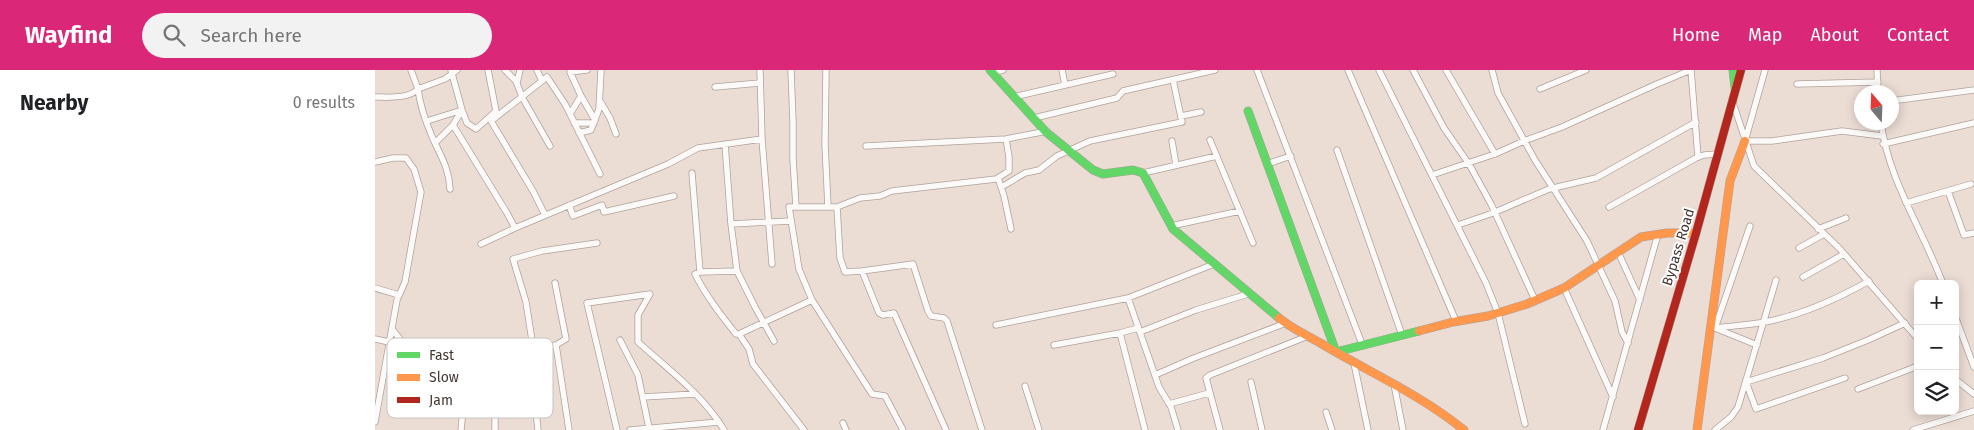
<!DOCTYPE html>
<html lang="en">
<head>
<meta charset="utf-8">
<style>
	body { margin:0; font-family:"Fira Sans",sans-serif; background:#f2f2f2; color:#202124 }
	.controls { position:absolute; right:15px; bottom:15px; display:grid; overflow:hidden; border-radius:8px; box-shadow:0 2px 12px #0003 }
	.controls button { width:45px; height:45px; display:grid; place-items:center; padding:0; border:0; border-bottom:1px solid #e0e0e0; background:#fff; color:#202124; font:25px sans-serif }
	.compass { position:absolute; left:1479px; top:15px; width:45px; height:45px; border-radius:50%; background:#fff; box-shadow:0 2px 12px #0003; rotate:341deg }
	.list { margin:0; padding:0; list-style:none }
	h2 { display:flex; justify-content:space-between; align-items:center; height:65px; margin:0; padding:0 20px; font-size:21px }
	h2 small { font-size:16px; font-weight:400; color:#757577 }
	.icon { flex:none; width:28px; height:28px; fill:none; stroke:currentColor; stroke-width:2; stroke-linecap:round; stroke-linejoin:round }
	.map { position:relative; flex:none; width:1599px; height:360px; overflow:hidden }
	header { display:flex; align-items:center; gap:30px; box-sizing:border-box; height:70px; padding:0 25px; background:#db2777; color:#fff }
	header strong { font-size:24px }
	nav { display:flex; gap:28px; margin-inline-start:auto; font-size:18px }
	.search { width:350px; height:45px; background:#f2f2f2; display:flex; align-items:center; gap:12px; box-sizing:border-box; padding:0 18px; border-radius:28px; color:#757577; font-size:19px }
	main { display:flex }
	aside { flex:1; background:#fff }
	.map>svg:first-child { display:block }
	.lines { fill:none; stroke-linecap:round; stroke-linejoin:round }
	.street-casing { stroke:#aea29c; stroke-width:7 }
	.fast-casing { stroke:#aea29c; stroke-width:9 }
	.slow-casing { stroke:#aea29c; stroke-width:9 }
	.jam-casing { stroke:#aea29c; stroke-width:9 }
	.street { stroke:#fcfaf9; stroke-width:5.5 }
	.fast { stroke:#63d668; stroke-width:8 }
	.slow { stroke:#ff974d; stroke-width:8 }
	.jam { stroke:#b3261e; stroke-width:8 }
	.labels { text-anchor:middle; stroke-width:4; stroke-linejoin:round; paint-order:stroke }
	.street-label { font-size:14px; fill:#443833; stroke:#fff }
	.key { fill:#fff; stroke:#c7c3c2; stroke-width:1 }
	.key-label { font-size:14px; fill:#443833 }
</style>
</head>
<body>
<header>
<strong>Wayfind</strong>
<div class="search"><svg class="icon" aria-label="search" viewBox="0 0 24 24"><circle cx="10" cy="10" r="6"/><path d="M15 15l6 6"/></svg>Search here</div>
<nav><a>Home</a><a>Map</a><a>About</a><a>Contact</a></nav>
</header>
<main>
<aside>
<h2>Nearby<small>0 results</small></h2>
<ul class="list">
</ul>
</aside>
<div class="map">
<svg width="1599" height="360" viewBox="0 0 1599 360">
	<rect width="100%" height="100%" fill="#ebdcd4"/>
	<g class="lines">
		<g class="street-casing">
			<path id="street" d="M36 0 43 19 70 9 82 0
				M130 0 141 11 147 27 175 76
				M162 0 167 11
				M212 0 195 2 206 26 220 50
				M385 0 387 69 397 194
				M416 0 418 52V89L421 137
				M451 0 450 74 453 137
				M687 0 690 15
				M882 0 987 274
				M973 0 1081 251
				M1004 0 1111 213 1123 243 1150 354
				M1038 0 1069 58 1094 94 1116 134 1160 230
				M1071 0 1120 84
				M1117 0 1123 23 1160 90 1212 171 1240 231 1247 262 1253 273
				M1316 0 1323 87
				M1390 0 1370 71H1397L1467 61 1507 66
				M1502 0 1503 22
				M617 3 628 0
				M142 13 145 0
				M1422 14 1503 12
				M340 17 385 13
				M1165 19 1211 0
				M0 27C13 27 34 29 43 19 45 34 50 50 56 64 64 84 74 96 75 119
				M638 27 738 4
				M225 31 235 48 241 64
				M1516 31 1599 20
				M1358 33 1379 96 1464 178 1543 269
				M195 44 206 26
				M806 46 826 42
				M659 48 742 28 748 21 752 20 840 0
				M52 51 87 40 92 53 101 59 121 41 113 0
				M1506 52C1513 110 1548 160 1568 214
				M199 53H219
				M78 55 132 143 140 158
				M204 63 216 60 224 39 226 0
				M835 70 878 173
				M797 71 801 95
				M60 73 78 55 87 40 76 0
				M350 74 356 154 362 201 380 237 399 271
				M1508 74 1599 53
				M491 76 631 69 672 61
				M962 80 1027 265
				M0 92 18 88H31L39 99 46 122 30 212 22 230 0 352
				M892 94 916 86
				M317 103 325 202
				M768 103 842 86
				M1057 105 1120 84 1149 71 1187 57 1282 14 1316 0
				M623 108 629 126 636 159
				M630 115 650 103 664 100 682 86 715 71 807 52 798 10
				M1573 121 1589 165 1599 163
				M1531 133 1596 114
				M194 135 198 146 227 135 229 142 299 126
				M462 137 465 188 470 202 487 201 538 194 553 241 556 246 569 248 572 251 607 360
				M1234 137 1321 88 1329 85 1343 84
				M170 145 158 121 116 51 172 7 190 34 225 104
				M356 154 416 151
				M1083 155 1118 143 1174 119 1221 108 1321 52
				M796 156 865 141
				M1375 156 1340 258 1382 275
				M1443 159 1471 148
				M106 174 140 158 293 94 323 78 387 69
				M1424 178 1449 164
				M1243 182 1265 230
				M362 201 325 202 320 204C331 226 346 245 361 264H364L374 279 378 294 429 360
				M487 201 504 243 508 245 519 243 571 360
				M1428 207 1469 184
				M0 218 24 225
				M1189 218 1238 327
				M753 228 784 317 796 337 803 360
				M437 230 497 324 510 326 528 360
				M1580 246 1599 297
				M621 255 753 228 839 194
				M1336 257 1340 258C1356 256 1374 255 1390 252 1427 245 1462 229 1494 211
				M17 259 28 273H42L46 281H81C91 272 109 277 120 282
				M765 262 821 240 873 224
				M745 263 770 360
				M364 264 437 230 424 199 414 137H462L485 128 505 126 517 121 621 109 634 101V87L631 69
				M0 269 14 272
				M245 270 263 305 274 358
				M181 275 194 360
				M679 275 745 263 763 258
				M158 277 181 275 191 269 180 213
				M156 293 163 360
				M979 293 993 360
				M63 300 81 281
				M780 305 819 288 911 253
				M1470 308 1381 339 1371 312 1448 288 1493 270 1530 253
				M1580 309 1599 324
				M876 312 887 360
				M1019 314 1028 360
				M650 316 664 360
				M1483 319 1543 296
				M268 327 320 324
				M794 334 834 323
				M951 342 957 360
				M468 353 471 360
				M86 360 92 299
				M120 360V282L138 281 158 277 151 232 138 189 167 181 222 173
				M242 360 212 233 275 224 263 245V272C293 299 328 325 349 360
				M255 360 344 352
				M845 360 831 308 835 305 933 266
				M1228 360 1283 164
				M1340 360 1356 347 1363 337 1401 210
				M1538 360 1599 341"/>
		</g>
		<g class="fast-casing">
			<path id="fast" d="M615 0 671 62 718 100 728 104 758 100 768 103 798 159 904 248
				M1358 0 1360 18
				M873 41 961 282 1044 261"/>
		</g>
		<g class="slow-casing">
			<path id="slow" d="M904 248C916 258 933 266 947 274 994 302 1046 325 1089 360
				M1044 261 1078 252 1113 246 1152 234 1189 218 1266 167 1292 163H1321
				M1322 360 1355 111 1370 71"/>
		</g>
		<g class="jam-casing">
			<path id="jam" d="M1263 360 1321 163 1366 0"/>
		</g>
		<use href="#street" class="street"/>
		<use href="#fast" class="fast"/>
		<use href="#slow" class="slow"/>
		<use href="#jam" class="jam"/>
	</g>
	<g class="labels">
		<g class="street-label">
			<text transform="translate(1303 177) rotate(-73)" y="5">Bypass Road</text>
		</g>
	</g>
	<rect x="12" y="268" width="166" height="80" rx="8" class="key"/>
	<rect x="22" y="282" width="23" height="6" fill="#63d668"/>
	<rect x="22" y="304" width="23" height="7" fill="#ff974d"/>
	<rect x="22" y="327" width="23" height="6" fill="#b3261e"/>
	<g class="key-label">
		<text x="54" y="290">Fast</text>
		<text x="54" y="312">Slow</text>
		<text x="54" y="335">Jam</text>
	</g>
</svg>
<div class="controls">
<button>+</button>
<button>−</button>
<button><svg class="icon" aria-label="layers" viewBox="0 0 24 24"><path d="M12 4l9 5-9 5-9-5zM3 14l9 5 9-5"/></svg></button>
</div>
<svg class="compass" viewBox="-18 -18 36 36"><path d="M0-13l5 13h-10z" fill="#e53935"/><path d="M0 13l5-13h-10z" fill="#757577"/></svg>
</div>
</main>
</body>
</html>
